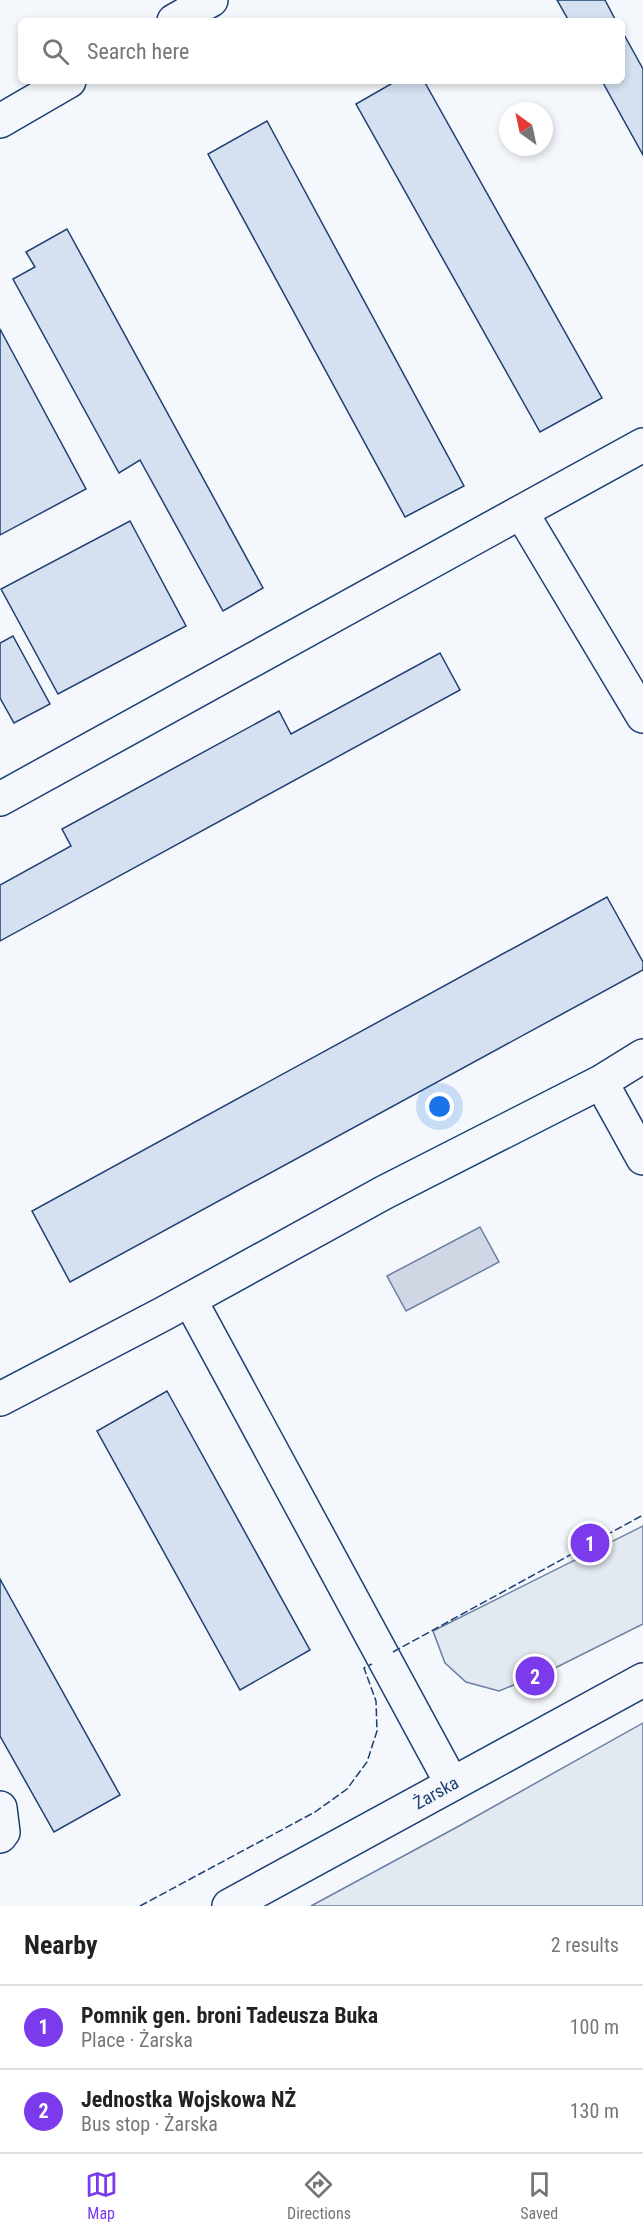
<!DOCTYPE html>
<html lang="en">
<head>
<meta charset="utf-8">
<style>
	body { margin:0; font-family:"Roboto Condensed",sans-serif; background:#f6f6f6; color:#222 }
	.compass { position:absolute; left:499px; top:102px; width:54px; height:54px; border-radius:50%; background:#fff; box-shadow:0 3px 9px #0003; rotate:327deg }
	.you { position:absolute; left:440px; top:1107px; width:21px; height:21px; margin:-15px; border:4px solid #fff; border-radius:50%; background:#1a73e8; box-shadow:0 0 0 9px #1a73e833 }
	.badge { display:grid; place-items:center; width:39px; height:39px; border-radius:50%; background:#7c3aed; color:#fff; font-size:20px; font-weight:700 }
	.pin { position:absolute; translate:-50% -50%; border:3px solid #fff; box-shadow:0 2px 6px #0006 }
	.list { margin:0; padding:0; list-style:none }
	h2 { display:flex; justify-content:space-between; align-items:center; height:78px; margin:0; padding:0 24px; font-size:26px }
	h2 small { font-size:20px; font-weight:400; color:#767676 }
	.list li { display:grid; grid-template-columns:39px 1fr auto; gap:18px; align-items:center; box-sizing:border-box; height:84px; padding:0 24px; border-top:2px solid #e0e0e0 }
	.list b { display:block; font-size:22px; white-space:nowrap }
	.list p { margin:0; font-size:20px; white-space:nowrap; color:#767676 }
	.list em { font-size:20px; font-style:normal; color:#767676 }
	.icon { flex:none; width:33px; height:33px; fill:none; stroke:currentColor; stroke-width:2; stroke-linecap:round; stroke-linejoin:round }
	.map { position:relative; flex:none; width:643px; height:1906px; overflow:hidden }
	.search { position:absolute; background:#fff; box-shadow:0 3px 9px #0003; left:18px; right:18px; top:18px; height:66px; display:flex; align-items:center; gap:15px; box-sizing:border-box; padding:0 21px; border-radius:9px; color:#767676; font-size:22px }
	.sheet { height:246px; background:#fff }
	nav { display:flex; justify-content:space-around; align-items:center; box-sizing:border-box; height:84px; border-top:2px solid #e0e0e0; background:#fff; font-size:16px; color:#767676 }
	nav a { display:grid; justify-items:center; gap:3px }
	nav .on { color:#7c3aed }
	.map>svg:first-child { display:block }
	.green { fill:#e3e9f0; stroke:#687fa3; stroke-width:1.5 }
	.water { fill:#cfd7e4; stroke:#687fa3; stroke-width:1.5 }
	.building { fill:#d5e0f0; stroke:#1d3f73; stroke-width:1.5 }
	.lines { fill:none; stroke-linecap:round; stroke-linejoin:round }
	.minor-casing { stroke:#1d3f73; stroke-width:36 }
	.major-casing { stroke:#1d3f73; stroke-width:36 }
	.minor { stroke:#f4f7fb; stroke-width:33 }
	.major { stroke:#f4f7fb; stroke-width:33 }
	.fence { stroke:#1d3f73; stroke-width:1.5; stroke-dasharray:8 3; stroke-linecap:butt }
	.labels { text-anchor:middle; stroke-width:4.5; stroke-linejoin:round; paint-order:stroke }
	.street-label { font-size:18px; fill:#1d3f73; stroke:#f4f7fb }
</style>
</head>
<body>
<div class="map">
<svg width="643" height="1906" viewBox="0 0 643 1906">
	<rect width="100%" height="100%" fill="#f4f7fb"/>
	<path class="green" d="M643 1526V1624L553 1669 499 1691 466 1682 445 1663 433 1631Z
		M643 1723V1906H311L459 1826Z"/>
	<path class="water" d="M480 1227 499 1262 406 1311 387 1276Z"/>
	<path class="building" d="M557 0H605L616 21H569Z
		M622 31 643 69V155L602 81H622Z
		M396 81H424L602 398 540 432 356 104Z
		M267 121 464 486 405 517 208 154Z
		M67 229 263 588 223 611 140 460 119 473 13 279 35 267 26 252Z
		M0 329 86 489 0 535Z
		M130 521 186 626 58 694 1 589Z
		M13 636 50 704 14 723 0 698V643Z
		M440 653 460 690 0 941V885L71 846 62 829 279 711 291 734Z
		M607 897 643 962V970L70 1282 32 1211Z
		M167 1391 310 1650 240 1690 97 1431Z
		M0 1579 120 1795 54 1832 0 1736Z"/>
	<g class="lines">
		<g class="minor-casing">
			<path id="minor" d="M174 21 211 0
				M0 121 69 81
				M643 445 521 512 643 716
				M0 799 521 512
				M601 1082 643 1158
				M190 1300 452 1784
				M0 1399 163 1314 385 1192 601 1082 643 1056
				M0 1808 3 1832 0 1836"/>
		</g>
		<g class="major-casing">
			<path id="major" d="M229 1906 643 1680"/>
		</g>
		<use href="#minor" class="minor"/>
		<use href="#major" class="major"/>
		<path class="fence" d="M393 1652 643 1515
			M140 1906 315 1812 347 1789 367 1762 377 1731 376 1701 364 1668 372 1664"/>
	</g>
	<g class="labels">
		<g class="street-label">
			<text transform="translate(436 1793) rotate(-29)" y="6">Żarska</text>
		</g>
	</g>
</svg>
<svg class="compass" viewBox="-18 -18 36 36"><path d="M0-13l5 13h-10z" fill="#e53935"/><path d="M0 13l5-13h-10z" fill="#767676"/></svg>
<div class="you"></div>
<div class="pin badge" style="left:590px;top:1543px">1</div>
<div class="pin badge" style="left:535px;top:1676px">2</div>
<div class="search"><svg class="icon" aria-label="search" viewBox="0 0 24 24"><circle cx="10" cy="10" r="6"/><path d="M15 15l6 6"/></svg>Search here</div>
</div>
<section class="sheet">
<h2>Nearby<small>2 results</small></h2>
<ul class="list">
<li><span class="badge">1</span><div><b>Pomnik gen. broni Tadeusza Buka</b><p>Place · Żarska</p></div><em>100 m</em></li>
<li><span class="badge">2</span><div><b>Jednostka Wojskowa NŻ</b><p>Bus stop · Żarska</p></div><em>130 m</em></li>
</ul>
</section>
<nav>
<a class="on"><svg class="icon" aria-label="map" viewBox="0 0 24 24"><path d="M3 6l6-2 6 2 6-2v14l-6 2-6-2-6 2zM9 4v14M15 6v14"/></svg>Map</a>
<a><svg class="icon" aria-label="directions" viewBox="0 0 24 24"><path d="M12 3l9 9-9 9-9-9zM9 14v-3h6M13 9l2 2-2 2"/></svg>Directions</a>
<a><svg class="icon" aria-label="saved" viewBox="0 0 24 24"><path d="M7 4h10v16l-5-4-5 4z"/></svg>Saved</a>
</nav>
</body>
</html>
